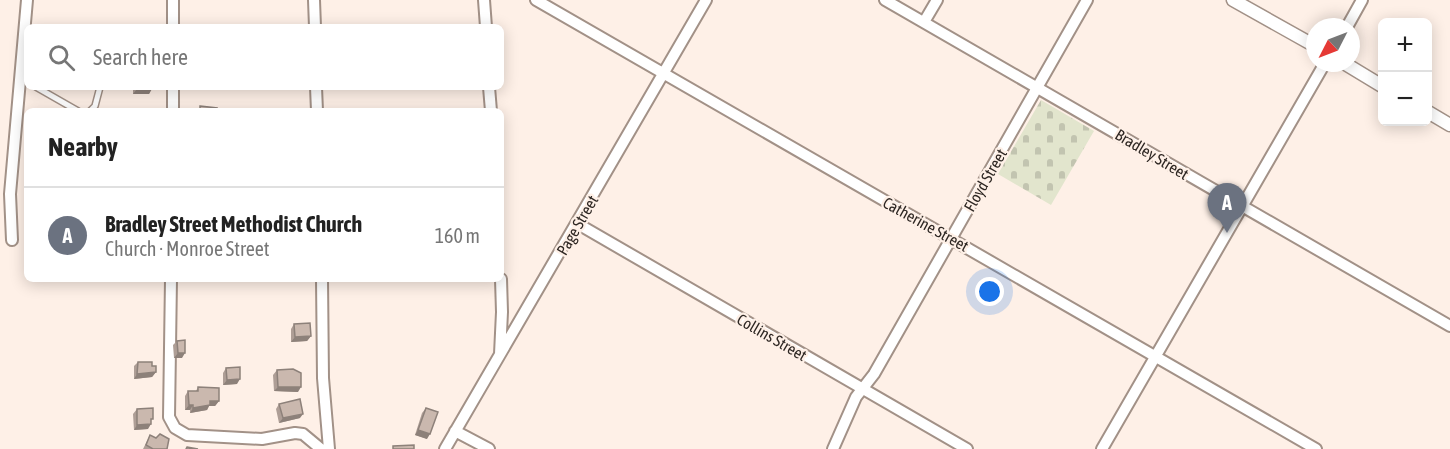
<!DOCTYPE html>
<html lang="en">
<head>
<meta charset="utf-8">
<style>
	body { margin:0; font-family:"Asap Condensed",sans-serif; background:#f6f6f6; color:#222 }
	.controls { position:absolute; right:18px; top:18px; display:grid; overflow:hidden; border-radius:9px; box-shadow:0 3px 15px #0003 }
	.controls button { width:54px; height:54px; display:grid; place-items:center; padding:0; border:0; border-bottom:2px solid #e0e0e0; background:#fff; color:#222; font:30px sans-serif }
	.compass { position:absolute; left:1306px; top:18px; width:54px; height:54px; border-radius:50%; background:#fff; box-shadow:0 3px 15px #0003; rotate:228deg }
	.you { position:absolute; left:990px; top:292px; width:21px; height:21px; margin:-15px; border:4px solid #fff; border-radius:50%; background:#1a73e8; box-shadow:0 0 0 9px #1a73e833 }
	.badge { display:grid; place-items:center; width:39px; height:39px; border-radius:50%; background:#1a73e8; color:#fff; font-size:20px; font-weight:700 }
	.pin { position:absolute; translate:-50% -50px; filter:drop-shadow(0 2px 3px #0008) }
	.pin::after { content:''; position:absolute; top:32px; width:21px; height:18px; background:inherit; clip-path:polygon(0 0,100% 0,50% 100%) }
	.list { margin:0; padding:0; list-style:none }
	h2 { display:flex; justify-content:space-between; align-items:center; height:78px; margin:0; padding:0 24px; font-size:26px }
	h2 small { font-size:20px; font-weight:400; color:#767676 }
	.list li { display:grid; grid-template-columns:39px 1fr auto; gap:18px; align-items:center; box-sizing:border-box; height:96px; padding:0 24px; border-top:2px solid #e0e0e0 }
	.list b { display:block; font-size:22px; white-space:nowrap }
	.list p { margin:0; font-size:20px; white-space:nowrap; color:#767676 }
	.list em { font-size:20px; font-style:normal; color:#767676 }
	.icon { flex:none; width:33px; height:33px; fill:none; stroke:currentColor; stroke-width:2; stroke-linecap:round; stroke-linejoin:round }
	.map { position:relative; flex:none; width:1450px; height:449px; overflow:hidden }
	.search { position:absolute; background:#fff; box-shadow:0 3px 15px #0003; left:24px; top:24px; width:480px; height:66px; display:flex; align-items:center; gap:15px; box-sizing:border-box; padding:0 21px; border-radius:9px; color:#767676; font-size:22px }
	.panel { position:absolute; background:#fff; box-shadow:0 3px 15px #0003; left:24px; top:108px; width:480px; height:174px; border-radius:9px }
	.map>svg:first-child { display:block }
	.cemetery { fill:url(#cemetery-stones) }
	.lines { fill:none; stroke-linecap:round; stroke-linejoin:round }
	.service-casing { stroke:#a29187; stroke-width:8 }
	.minor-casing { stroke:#a29187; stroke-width:14 }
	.tertiary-casing { stroke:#a29187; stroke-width:15 }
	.service { stroke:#fff; stroke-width:5 }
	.minor { stroke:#fff; stroke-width:10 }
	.tertiary { stroke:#fff; stroke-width:12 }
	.wall { fill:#ae9e96 }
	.shaded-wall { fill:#8d817a }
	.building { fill:#cab8ae; stroke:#8d817a; stroke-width:1.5 }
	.labels { text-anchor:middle; stroke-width:4.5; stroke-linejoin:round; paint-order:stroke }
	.street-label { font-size:16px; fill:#2e2723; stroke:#fef0e7 }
</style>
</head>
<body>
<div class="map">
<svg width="1450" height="449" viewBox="0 0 1450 449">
	<defs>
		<pattern id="cemetery-stones" width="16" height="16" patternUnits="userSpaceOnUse" patternTransform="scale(1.5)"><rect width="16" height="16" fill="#e2e5cd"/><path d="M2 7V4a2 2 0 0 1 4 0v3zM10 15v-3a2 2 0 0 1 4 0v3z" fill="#c2c4b0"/></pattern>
	</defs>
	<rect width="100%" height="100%" fill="#fef0e7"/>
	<path class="cemetery" d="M1041 100 1094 131 1051 205 998 174Z"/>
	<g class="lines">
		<g class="service-casing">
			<path id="service" d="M36 87 78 111
				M90 111 95 106 100 87"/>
		</g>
		<g class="minor-casing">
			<path id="minor" d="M314 0 315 27
				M484 0 486 27
				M536 0 1316 449
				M885 0 1450 326
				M924 22 937 0
				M173 27V0
				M1347 27 1362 0
				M316 87 317 111
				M489 87 491 111
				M173 111V87
				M578 224 967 449
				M12 240 10 194 27 0
				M171 279 169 417 175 428 187 435 262 439 295 433 303 434 321 449
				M322 279 323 378 329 449
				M500 354 502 312 501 279
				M455 431 489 449
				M445 449 706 0
				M833 449 856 397 874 374 1087 0
				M1102 449 1325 63"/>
		</g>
		<g class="tertiary-casing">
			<path id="tertiary" d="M1233 0 1315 46
				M1344 63 1382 86
				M1428 112 1450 125"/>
		</g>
		<use href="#service" class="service"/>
		<use href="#minor" class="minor"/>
		<use href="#tertiary" class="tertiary"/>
	</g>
	<path class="wall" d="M133 87H152L149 94H133Z
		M294 324 311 336 307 341 291 342V329Z
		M177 341 182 358H174L173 345Z
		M138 362 152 366 156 372 152 377 134 379V366Z
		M226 368 237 384 223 385V373Z
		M277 370 298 392 274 391 273 375Z
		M198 387 219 401 215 406H209L207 410 190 413V410H185V396L188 391H196Z
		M279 404 300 418 279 423 276 409Z
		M426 408 427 439 415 435 422 413Z
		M137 409 148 429 134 430 133 414Z
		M150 435 167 449H143Z"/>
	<path class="shaded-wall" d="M137 89H152L149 94H133Z
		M311 336 307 341 291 342 295 337Z
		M178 353H185L182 358H174Z
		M156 372 152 377 134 379 137 374Z
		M240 379 237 384 223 385 227 380Z
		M278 387H301L298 392 274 391Z
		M210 401H219L215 406H209L207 410 190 413 193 408Z
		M189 405H193L190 410H185Z
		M303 414 300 418 279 423 283 418Z
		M151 424 148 429 134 430 137 425Z
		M418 430 430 434 427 439 415 435Z"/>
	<path class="building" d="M137 87H152V89H137Z
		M200 106 217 108 216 111H200Z
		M310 323 311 336 295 337 294 324Z
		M185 340V353H178L177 341Z
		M138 362H152V366H156V372L137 374Z
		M240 367V379L227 380 226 368Z
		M293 369 301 373V387H278L277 370Z
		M198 387 219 388V401H210V405L193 408V405H189L188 391H198Z
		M300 399 303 414 283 418 279 404Z
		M153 408V419H151V424L137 425V409Z
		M426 408 438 412 430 434 418 430Z
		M160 434 169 439 167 449H153L146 445 150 435 156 438Z
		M414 445V449H393V446Z
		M187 447 198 449H186Z"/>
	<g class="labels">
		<g class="street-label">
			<text transform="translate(1152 154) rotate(31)" y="6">Bradley Street</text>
			<text transform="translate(985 180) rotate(-60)" y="6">Floyd Street</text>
			<text transform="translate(926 224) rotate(29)" y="6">Catherine Street</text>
			<text transform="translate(577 225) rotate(-60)" y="6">Page Street</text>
			<text transform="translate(772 337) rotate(30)" y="6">Collins Street</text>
		</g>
	</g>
</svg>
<div class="controls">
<button>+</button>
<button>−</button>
</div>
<svg class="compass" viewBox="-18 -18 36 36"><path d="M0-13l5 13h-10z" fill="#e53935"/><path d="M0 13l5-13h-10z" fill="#767676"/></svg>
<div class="you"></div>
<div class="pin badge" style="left:1227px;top:233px;background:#6b7280">A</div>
<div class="search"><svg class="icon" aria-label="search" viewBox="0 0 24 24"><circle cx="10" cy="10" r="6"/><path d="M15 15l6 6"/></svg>Search here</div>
<section class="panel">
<h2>Nearby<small></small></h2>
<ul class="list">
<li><span class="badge" style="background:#6b7280">A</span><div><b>Bradley Street Methodist Church</b><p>Church · Monroe Street</p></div><em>160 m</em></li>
</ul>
</section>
</div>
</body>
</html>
